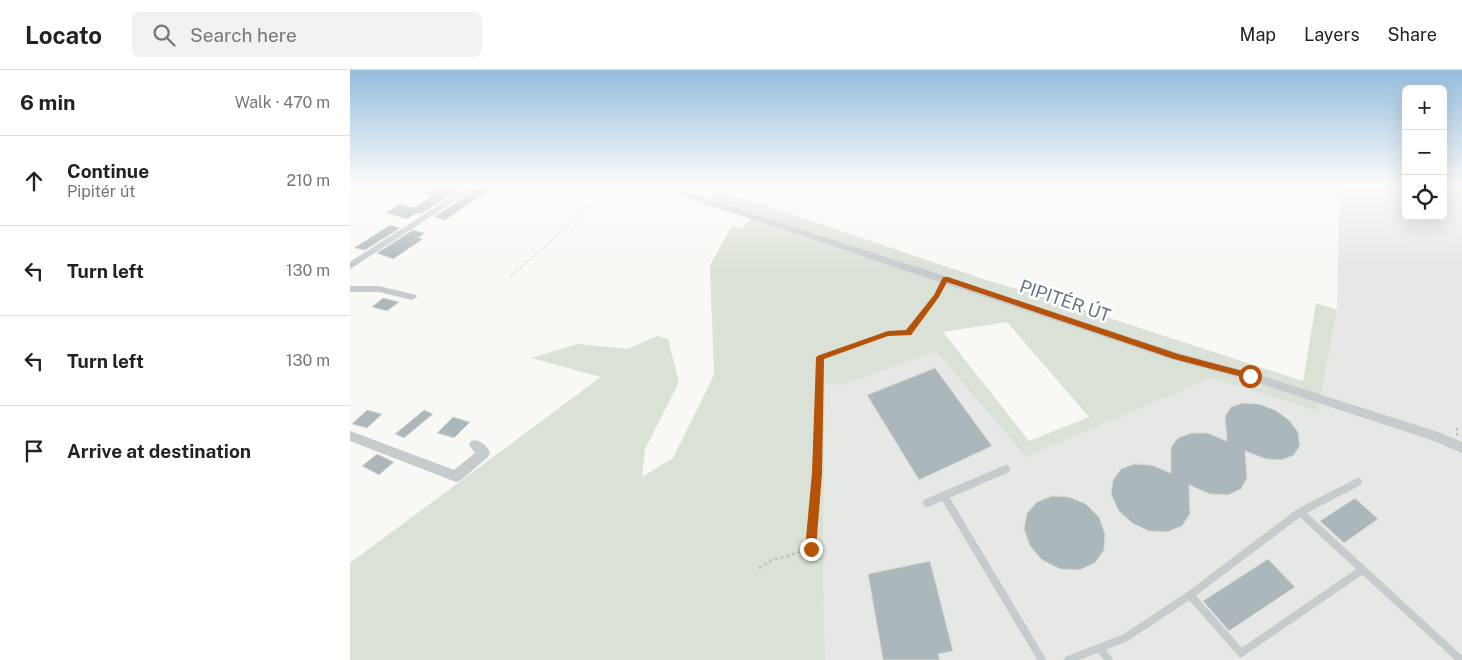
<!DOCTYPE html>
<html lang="en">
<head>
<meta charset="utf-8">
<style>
	body { margin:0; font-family:"Public Sans",sans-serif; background:#f2f2f2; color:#222 }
	.controls { position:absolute; right:15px; top:15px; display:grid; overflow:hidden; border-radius:8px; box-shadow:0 5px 20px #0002 }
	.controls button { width:45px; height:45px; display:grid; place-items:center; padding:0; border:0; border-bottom:1px solid #e0e0e0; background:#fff; color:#222; font:25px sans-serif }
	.stop { position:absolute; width:15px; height:15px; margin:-11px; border:4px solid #b45309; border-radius:50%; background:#fff }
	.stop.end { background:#b45309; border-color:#fff; box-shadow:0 1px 5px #0008 }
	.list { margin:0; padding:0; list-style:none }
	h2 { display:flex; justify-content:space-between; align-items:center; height:65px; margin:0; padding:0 20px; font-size:21px }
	h2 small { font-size:16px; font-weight:400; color:#767676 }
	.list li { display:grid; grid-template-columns:32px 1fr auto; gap:15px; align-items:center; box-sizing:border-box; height:90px; padding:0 20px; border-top:1px solid #e0e0e0 }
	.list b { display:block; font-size:19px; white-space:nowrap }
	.list p { margin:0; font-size:16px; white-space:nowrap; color:#767676 }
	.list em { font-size:16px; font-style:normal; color:#767676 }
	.icon { flex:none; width:28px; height:28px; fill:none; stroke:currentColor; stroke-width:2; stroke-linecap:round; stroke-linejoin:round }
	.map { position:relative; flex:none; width:1112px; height:590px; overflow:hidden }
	header { display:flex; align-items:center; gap:30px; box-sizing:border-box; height:70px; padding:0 25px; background:#fff; border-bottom:1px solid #e0e0e0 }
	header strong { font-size:24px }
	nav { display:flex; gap:28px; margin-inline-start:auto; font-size:18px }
	.search { width:350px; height:45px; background:#f2f2f2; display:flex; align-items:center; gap:12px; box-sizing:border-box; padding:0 18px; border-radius:8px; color:#767676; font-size:19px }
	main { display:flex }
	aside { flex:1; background:#fff }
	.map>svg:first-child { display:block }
	.built { fill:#e6e8e6 }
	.green { fill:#dae1d6; fill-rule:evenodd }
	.building { fill:#abb7bb; stroke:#dadad7 }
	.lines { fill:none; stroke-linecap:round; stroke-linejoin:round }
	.path-far2 { stroke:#bfc3c4; stroke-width:1; stroke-dasharray:2 2; stroke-linecap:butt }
	.path-far1 { stroke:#bfc3c4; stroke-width:2; stroke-dasharray:2.5 2.5; stroke-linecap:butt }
	.path { stroke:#bfc3c4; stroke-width:2.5; stroke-dasharray:3 3; stroke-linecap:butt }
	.lane { stroke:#c6cbce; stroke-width:8 }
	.street { fill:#c6cbce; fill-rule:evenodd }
	.route { fill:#b45309 }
	.labels { text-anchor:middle; stroke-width:5; stroke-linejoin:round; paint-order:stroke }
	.street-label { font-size:18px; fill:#607783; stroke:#fff }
</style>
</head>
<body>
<header>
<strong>Locato</strong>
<div class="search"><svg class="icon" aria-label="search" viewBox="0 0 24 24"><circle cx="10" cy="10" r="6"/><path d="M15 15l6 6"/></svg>Search here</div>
<nav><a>Map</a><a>Layers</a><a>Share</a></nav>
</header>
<main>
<aside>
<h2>6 min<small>Walk · 470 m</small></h2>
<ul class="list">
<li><svg class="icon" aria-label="ahead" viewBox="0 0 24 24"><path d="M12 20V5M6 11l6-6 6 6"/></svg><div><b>Continue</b><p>Pipitér út</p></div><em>210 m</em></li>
<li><svg class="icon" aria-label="left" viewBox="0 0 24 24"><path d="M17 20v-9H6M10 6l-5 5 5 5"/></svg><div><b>Turn left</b></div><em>130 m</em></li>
<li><svg class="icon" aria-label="left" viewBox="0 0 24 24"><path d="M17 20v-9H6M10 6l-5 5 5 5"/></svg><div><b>Turn left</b></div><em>130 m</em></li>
<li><svg class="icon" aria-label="arrive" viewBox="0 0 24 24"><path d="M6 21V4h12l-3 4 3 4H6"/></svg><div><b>Arrive at destination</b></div></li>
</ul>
</aside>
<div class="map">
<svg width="1112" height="590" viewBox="0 0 1112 590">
	<rect width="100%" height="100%" fill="#f8f8f5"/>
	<path class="built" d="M989 116H1056V146H1093V116H1112V590H475L473 494 475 313 491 315 586 282 676 387 862 308 968 342 987 240Z"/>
	<path class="green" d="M367 123 403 131 633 209 710 232 953 311 966 233 987 240 968 342 862 308 676 387 586 282 491 315 475 313 473 494 475 590H0V493L251 307 181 288 228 274 278 279 307 266 318 269 329 312 295 379 292 407 323 388 364 305 360 195 382 156 391 158 401 149 353 134ZM657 252 739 347 679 371 593 262Z"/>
	<path class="building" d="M85 116H114L71 144 66 143 57 149 36 143 49 134 64 138 84 125 74 124Z
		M130 116 141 119 95 150 84 147Z
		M40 155 50 158 15 180 4 178Z
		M63 160 75 163 68 168 73 169 43 189 27 183Z
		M33 228 49 232 37 241 22 237Z
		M585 298 642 376 569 410 517 325Z
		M893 333 909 334 925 340 939 350 948 362 950 375 944 385 932 390 916 389 895 381 897 408 891 419 878 425 860 424 839 415 840 444 832 456 817 462 799 461 782 453 768 440 761 424 763 410 771 399 784 394 801 395 821 403V377L828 368 841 363H857L877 371 875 346 881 337Z
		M17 340 32 344 17 358 2 354Z
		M74 340 83 344 54 368 45 364Z
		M103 347 120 352 104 368 87 363Z
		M27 384 44 392 29 405 12 396Z
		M702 426 719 427 736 434 749 447 755 464 754 480 745 493 729 500 710 499 692 490 680 476 674 459 677 443 687 432Z
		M1005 428 1028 449 994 473 970 451Z
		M918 489 945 517 879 561 853 531Z
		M580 491 603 581 588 584 590 590H533L518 504Z"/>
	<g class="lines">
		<path class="path-far2" d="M366 127 391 116
			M161 206 263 116
			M574 241 590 218"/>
		<path class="path-far1" d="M1107 358V366
			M467 396 470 288 537 264 559 263 575 240"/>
		<path class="path" d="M409 498 422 490 461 479 467 395"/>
		<path class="lane" d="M594 426 692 590
			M577 433 656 399
			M950 442 1111 590
			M840 525 891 583 1012 500
			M750 579 759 590
			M718 590 775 568 840 525 950 442 1008 412"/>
		<path class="street" d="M118 116H128L0 199V192Z
			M303 116H316L598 207 828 283 900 302 1088 362 1112 372V383L1084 371 899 310 823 290Z
			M0 216H29L66 225 67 227 62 230 29 222H0Z
			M0 361 104 400 125 383 119 375 121 371C129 368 137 376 140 383L138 387 111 410 106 412 0 371Z"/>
	</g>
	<linearGradient id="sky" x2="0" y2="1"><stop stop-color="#96bdde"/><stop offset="0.58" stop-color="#fcfcfa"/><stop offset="1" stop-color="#fcfcfa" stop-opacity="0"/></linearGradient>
	<rect width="1112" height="199" fill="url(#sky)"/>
	<path class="route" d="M593 207H598L828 284 900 303 905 306 900 309 824 289 597 212 589 227 561 265 538 266 474 289 472 403 466 479 464 483H457L455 479 462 403 466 288 467 286 538 261 556 260 584 225Z"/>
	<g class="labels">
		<g class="street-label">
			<text transform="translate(715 231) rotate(19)" y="6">PIPITÉR ÚT</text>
		</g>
	</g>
</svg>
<div class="controls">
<button>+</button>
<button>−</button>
<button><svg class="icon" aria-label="locate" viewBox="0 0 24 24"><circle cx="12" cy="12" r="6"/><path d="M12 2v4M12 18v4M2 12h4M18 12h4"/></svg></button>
</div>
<div class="stop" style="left:900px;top:306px"></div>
<div class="stop end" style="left:461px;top:479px"></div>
</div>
</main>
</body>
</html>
